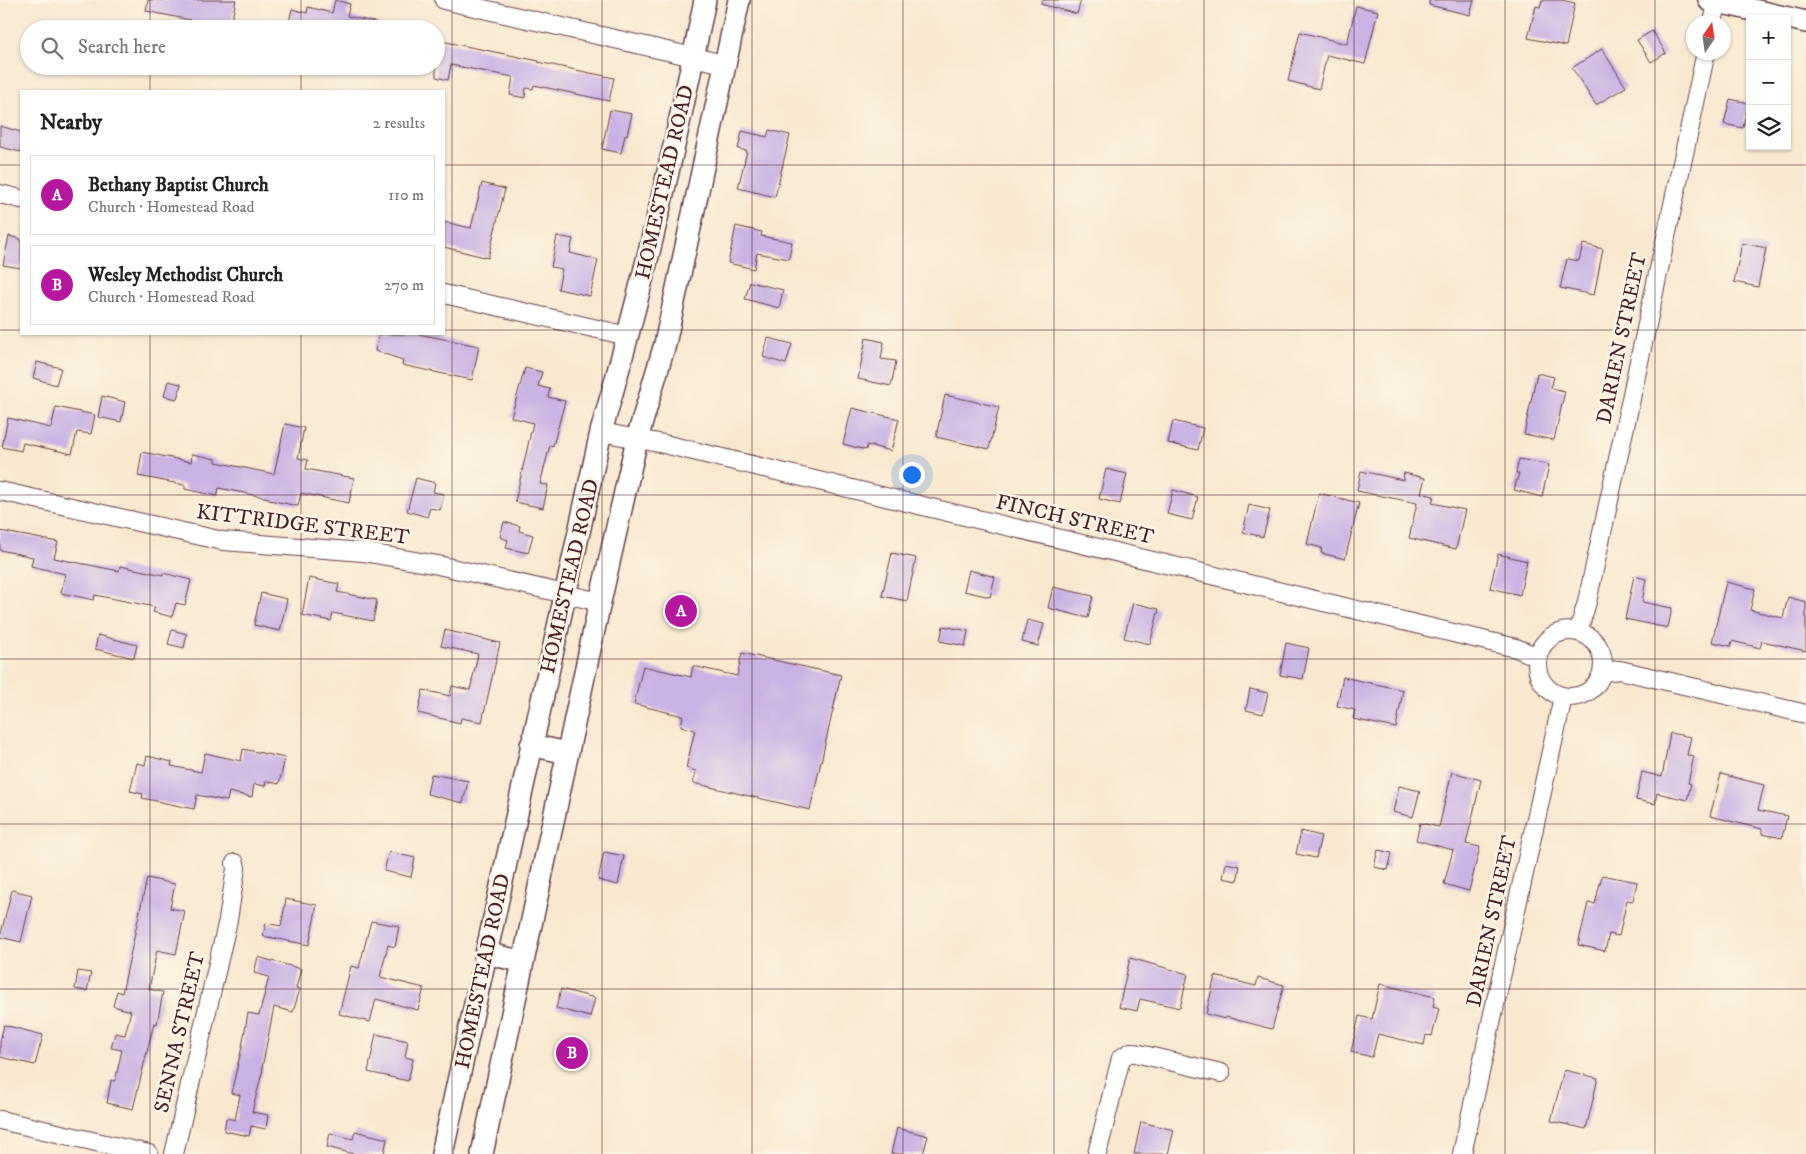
<!DOCTYPE html>
<html lang="en">
<head>
<meta charset="utf-8">
<style>
	body { margin:0; font-family:"IM FELL DW Pica",serif; background:#f6f6f6; color:#202124 }
	.controls { position:absolute; right:15px; top:15px; display:grid; overflow:hidden; border-radius:0px; box-shadow:0 1px 4px #0004 }
	.controls button { width:45px; height:45px; display:grid; place-items:center; padding:0; border:0; border-bottom:1px solid #e0e0e0; background:#fff; color:#202124; font:25px sans-serif }
	.compass { position:absolute; left:1686px; top:15px; width:45px; height:45px; border-radius:50%; background:#fff; box-shadow:0 1px 4px #0004; rotate:13deg }
	.you { position:absolute; left:911px; top:474px; width:18px; height:18px; margin:-12px; border:4px solid #fff; border-radius:50%; background:#1a73e8; box-shadow:0 0 0 8px #1a73e833 }
	.badge { display:grid; place-items:center; width:32px; height:32px; border-radius:50%; background:#b5179e; color:#fff; font-size:16px; font-weight:700 }
	.pin { position:absolute; translate:-50% -50%; border:2px solid #fff; box-shadow:0 1px 5px #0006 }
	.list { margin:0; padding:0; list-style:none }
	h2 { display:flex; justify-content:space-between; align-items:center; height:65px; margin:0; padding:0 20px; font-size:21px }
	h2 small { font-size:16px; font-weight:400; color:#757577 }
	.list li { display:grid; grid-template-columns:32px 1fr auto; gap:15px; align-items:center; box-sizing:border-box; height:80px; margin:0 10px 10px; padding:0 10px; border:1px solid #e0e0e0; border-radius:0px }
	.list b { display:block; font-size:19px; white-space:nowrap }
	.list p { margin:0; font-size:16px; white-space:nowrap; color:#757577 }
	.list em { font-size:16px; font-style:normal; color:#757577 }
	.icon { flex:none; width:28px; height:28px; fill:none; stroke:currentColor; stroke-width:2; stroke-linecap:round; stroke-linejoin:round }
	.map { position:relative; flex:none; width:1806px; height:1154px; overflow:hidden }
	.search { position:absolute; background:#fff; box-shadow:0 1px 4px #0004; left:20px; top:20px; width:425px; height:55px; display:flex; align-items:center; gap:12px; box-sizing:border-box; padding:0 18px; border-radius:28px; color:#757577; font-size:19px }
	.panel { position:absolute; background:#fff; box-shadow:0 1px 4px #0004; left:20px; top:90px; width:425px; height:245px; border-radius:0px }
	.map>svg:first-child { display:block }
	.building { fill:#c9b2e4 }
	.lines { fill:none; stroke-linecap:round; stroke-linejoin:round }
	.minor-casing { stroke:#643d44; stroke-width:20 }
	.major-casing { stroke:#643d44; stroke-width:24 }
	.minor { stroke:#fff; stroke-width:18 }
	.major { stroke:#fff; stroke-width:21 }
	.grid { fill:none; stroke:#4a1f2b; stroke-width:1; stroke-opacity:0.55 }
	.labels { text-anchor:middle; stroke-width:5; stroke-linejoin:round; paint-order:stroke }
	.street-label { font-size:21px; fill:#4a1f2b; stroke:#fcf5e5 }
</style>
</head>
<body>
<div class="map">
<svg width="1806" height="1154" viewBox="0 0 1806 1154">
	<rect width="100%" height="100%" fill="#fcf5e5"/>
	<filter id="ink" filterUnits="userSpaceOnUse"><feTurbulence type="fractalNoise" baseFrequency=".02" numOctaves="2"/><feDisplacementMap in="SourceGraphic" scale="10" xChannelSelector="R" yChannelSelector="G"/><feConvolveMatrix kernelMatrix="1 2 1 2 8 2 1 2 1" color-interpolation-filters="sRGB"/></filter>
	<filter id="wash" filterUnits="userSpaceOnUse"><feTurbulence type="fractalNoise" baseFrequency=".0096" numOctaves="4" result="noise"/><feDisplacementMap in="SourceGraphic" scale="20" xChannelSelector="R" yChannelSelector="G"/><feGaussianBlur stdDeviation="1.12" result="paint"/><feColorMatrix in="noise" values="0 0 0 0 0 0 0 0 0 0 0 0 0 0 0 0 0 1.4 0 .05"/><feComposite in="paint" operator="in"/></filter>
	<g filter="url(#wash)">
		<rect width="100%" height="100%" fill="#f8e8d0"/>
		<g id="blocks">
			<path class="building" d="M148 0H236L230 29H204L205 25 190 22V20L146 11Z
				M335 0 350 4 347 16 378 23V29H287L292 9 307 13 308 7 332 13Z
				M1042 0H1081L1077 14 1041 4Z
				M1429 0H1474L1470 15 1429 5Z
				M1542 0H1561L1575 3 1566 46 1528 38 1536 6 1540 7Z
				M1356 6 1378 11 1365 64 1327 55 1319 89 1288 81 1300 32 1347 44Z
				M1652 31 1666 53 1651 62 1637 40Z
				M436 40 539 61 538 62 614 78 609 101 534 85 533 89 526 88 525 98 510 95 513 77 451 65 448 80 436 77Z
				M1602 49 1626 87 1596 105 1572 68Z
				M1730 99 1748 103 1743 128 1724 124Z
				M610 110 632 114 627 135H625L621 153 602 149Z
				M0 126 21 132V152L0 147Z
				M769 130 790 135 775 197 738 188 747 151 738 149 742 131 767 137Z
				M482 183 505 189 488 258 444 247V222L471 228Z
				M736 226 762 232 761 236 792 242 789 259 757 253 754 269 728 263Z
				M9 236 21 239V268L3 265Z
				M557 236 573 239 570 253 598 260 590 296 558 289 562 269 551 267Z
				M1742 243 1766 248 1758 287 1734 282Z
				M1583 244 1603 249 1594 295 1560 288 1567 259 1579 261Z
				M750 282 783 290 779 308 745 299Z
				M379 334H418L479 346 472 380 402 365 403 360 375 351Z
				M768 338 792 344 786 364 763 357Z
				M866 338 884 342 881 359 896 361 891 386 858 379Z
				M37 362 61 368 56 385 33 378Z
				M525 368 542 372 538 386 550 389 548 397 565 401 553 446 550 445 540 484 548 485 543 508 515 502 533 423 511 417Z
				M1537 373 1554 377 1551 388 1565 391 1554 440 1524 434Z
				M168 381 181 384 177 399 164 396Z
				M945 395 999 407 989 449 936 437Z
				M102 396 125 402 121 422 98 417Z
				M56 407 95 415 91 434 77 432 72 454 23 443 21 451 2 447 8 418 51 428Z
				M852 408 899 419 891 451 867 445 866 450 843 444Z
				M1173 421 1203 428 1198 450 1168 443Z
				M285 424 304 428 298 458 308 460 306 469 354 478 349 503 301 493 298 506 269 500V498L219 488 217 496 185 489V485L138 476 142 452 191 462 192 454 216 459V462L274 474Z
				M1519 459 1549 465 1542 497 1514 490 1519 473H1516Z
				M1106 469 1127 474 1120 504 1099 499Z
				M1361 471 1403 480 1404 473 1425 478 1421 493 1434 496 1432 503 1465 510 1456 549 1409 538 1417 503 1357 491Z
				M416 478 435 483 433 492 444 494 440 510 430 508 427 517 407 511Z
				M1173 490 1198 497 1192 520 1167 514Z
				M1319 493 1359 503 1345 559 1321 553 1322 548 1307 544Z
				M1249 505 1270 510 1263 537 1243 532Z
				M504 522 520 526 519 531 533 535 528 553 506 548 508 540 500 537Z
				M0 531 58 542 54 558 119 571 120 566 163 575V573L191 580 185 605 176 603 172 617 153 612 155 607 95 595 94 600 61 593 65 574 31 566 33 557 0 550Z
				M892 553 916 558 907 601 882 596Z
				M1498 554 1527 561 1520 595 1490 588Z
				M969 570 995 577 990 597 964 591Z
				M1634 576 1646 579 1642 602 1672 608 1668 628 1625 619Z
				M309 578 339 584 337 592 377 600 373 621 333 613 331 621 302 615Z
				M1726 582 1755 589 1750 610 1783 618 1788 597 1806 602V651L1762 641 1760 648 1732 641 1731 646 1712 642Z
				M1053 587 1093 596 1088 618 1048 608Z
				M261 593 287 599 280 631 254 625Z
				M1133 603 1159 609 1150 644 1124 638Z
				M1027 620 1044 624 1038 646 1022 642Z
				M943 626 968 631 965 646 940 641Z
				M172 630 187 634 184 648 168 644Z
				M445 630 500 643 482 722 461 718 460 723 418 713 423 690 450 696 452 686 470 690 478 654 441 646Z
				M98 635 137 645 134 658 95 649Z
				M1286 643 1309 648 1303 679 1280 675Z
				M742 653 841 675 810 810 693 783 696 771 686 768 695 730 681 726 683 716 634 704 643 666 691 677 693 666 737 676Z
				M1343 677 1403 690 1396 728 1353 719 1355 710 1337 706Z
				M1250 689 1268 693 1263 714 1246 710Z
				M1670 733 1691 737 1687 755 1694 756 1688 783 1691 784 1687 800 1657 793 1655 804 1636 800 1642 772 1662 777Z
				M243 749 285 758 279 784 266 781 265 786 254 784 252 797 229 792 227 801 197 795 194 809 142 798 143 794 130 791 137 763 145 765 147 756 172 762 171 766 201 772 205 753 241 761Z
				M1452 772 1481 780 1466 844 1480 847 1469 891 1444 884 1453 850 1416 840 1420 823 1439 827Z
				M431 774 468 781 463 803 427 794Z
				M1721 774 1764 785 1758 810 1787 816 1782 838 1762 834V829L1710 816Z
				M1399 786 1420 791 1413 817 1393 812Z
				M1301 831 1321 836 1316 858 1296 854Z
				M1378 850 1392 853 1388 870 1374 867Z
				M389 852 415 858 411 877 384 871Z
				M604 852 624 856 618 885 598 880Z
				M1226 863 1240 866 1237 881 1223 878Z
				M1602 875 1637 882 1633 901 1627 900 1619 936 1609 934 1605 951 1578 945 1588 903 1595 904Z
				M147 878 175 884 170 908 185 911 176 954 157 950 149 989 163 992 157 1024 154 1023 133 1109 107 1103 111 1080 115 1081 122 1050 111 1048 115 1033 125 1035 131 1011 113 1006 117 991 122 993Z
				M12 890 32 895 21 942 0 937Z
				M286 899 317 905 309 945 263 936 266 923 281 926Z
				M371 921 399 926 395 947 388 945 380 977 424 988 418 1010 376 999 370 1022 339 1014 351 966 359 968Z
				M258 957 301 969 296 988 300 989 293 1012 274 1007 262 1068 263 1069 252 1112 268 1115 266 1129 251 1126 249 1136 224 1131 226 1118 235 1120 240 1095 231 1093 242 1047 248 1013 259 1015 269 977 254 973Z
				M1130 958 1188 974 1180 1008 1140 999 1137 1011 1119 1007Z
				M78 971 91 973 87 991 75 989Z
				M1215 976 1256 986 1258 978 1284 985 1272 1029 1226 1017 1225 1019 1206 1014Z
				M1380 984 1435 997 1433 1007 1439 1009 1432 1036 1426 1035 1424 1045 1378 1034 1372 1057 1351 1052 1359 1016 1372 1019Z
				M561 989 595 998 590 1017 556 1008Z
				M4 1025 43 1035 35 1065 0 1057V1041Z
				M376 1034 408 1041 405 1057 413 1059 408 1081 368 1072Z
				M1564 1070 1598 1078 1586 1129 1551 1121Z
				M1141 1122 1174 1130 1168 1154H1134Z
				M897 1128 928 1136 923 1154H891Z
				M355 1131 387 1139 384 1154H353L327 1147 330 1133 353 1139Z"/>
		</g>
	</g>
	<g filter="url(#ink)">
		<use href="#blocks" fill-opacity="0" stroke="#643d44" stroke-width="1"/>
		<g class="lines">
			<g class="minor-casing">
				<path id="minor" d="M444 0 724 64
					M1713 22 1718 0
					M0 194 21 199
					M444 294 628 336
					M601 432 664 444 1516 648 1538 657
					M0 491 223 541 363 552 438 565 600 602
					M1537 664a33 33 0 1 1 66 0a33 33 0 1 1-66 0Z
					M1578 632 1587 602 1706 52
					M1603 672 1620 670 1806 714
					M0 1120 149 1154
					M174 1154 228 920 236 868 235 863
					M1097 1154 1121 1058 1131 1052 1221 1073
					M1462 1154 1563 697"/>
			</g>
			<g class="major-casing">
				<path id="major" d="M1709 0 1806 22
					M531 745 567 753
					M486 953 523 962
					M442 1154 601 432C642 290 676 145 705 0
					M482 1154 600 602 637 439 665 344 739 0"/>
			</g>
			<use href="#minor" class="minor"/>
			<use href="#major" class="major"/>
		</g>
	</g>
	<path class="grid" d="M150 0V29M301 0V29M452 0V1154M602 0V1154M752 0V1154M903 0V1154M1054 0V1154M1204 0V1154M1354 0V1154M1505 0V1154M1655 0V1154M150 66V91M301 66V91M0 165H21M444 165H1806M0 330H21M444 330H1806M150 334V1154M301 334V1154M0 495H1806M0 659H1806M0 824H1806M0 989H1806"/>
	<g class="labels">
		<g class="street-label">
			<text transform="translate(664 182) rotate(-77)" y="7">HOMESTEAD ROAD</text>
			<text transform="translate(1621 338) rotate(-78)" y="7">DARIEN STREET</text>
			<text transform="translate(1075 519) rotate(13)" y="7">FINCH STREET</text>
			<text transform="translate(303 524) rotate(7)" y="7">KITTRIDGE STREET</text>
			<text transform="translate(569 576) rotate(-77)" y="7">HOMESTEAD ROAD</text>
			<text transform="translate(1491 921) rotate(-78)" y="7">DARIEN STREET</text>
			<text transform="translate(482 971) rotate(-78)" y="7">HOMESTEAD ROAD</text>
			<text transform="translate(179 1032) rotate(-77)" y="7">SENNA STREET</text>
		</g>
	</g>
</svg>
<div class="controls">
<button>+</button>
<button>−</button>
<button><svg class="icon" aria-label="layers" viewBox="0 0 24 24"><path d="M12 4l9 5-9 5-9-5zM3 14l9 5 9-5"/></svg></button>
</div>
<svg class="compass" viewBox="-18 -18 36 36"><path d="M0-13l5 13h-10z" fill="#e53935"/><path d="M0 13l5-13h-10z" fill="#757577"/></svg>
<div class="you"></div>
<div class="pin badge" style="left:681px;top:611px">A</div>
<div class="pin badge" style="left:572px;top:1053px">B</div>
<div class="search"><svg class="icon" aria-label="search" viewBox="0 0 24 24"><circle cx="10" cy="10" r="6"/><path d="M15 15l6 6"/></svg>Search here</div>
<section class="panel">
<h2>Nearby<small>2 results</small></h2>
<ul class="list">
<li><span class="badge">A</span><div><b>Bethany Baptist Church</b><p>Church · Homestead Road</p></div><em>110 m</em></li>
<li><span class="badge">B</span><div><b>Wesley Methodist Church</b><p>Church · Homestead Road</p></div><em>270 m</em></li>
</ul>
</section>
</div>
</body>
</html>
